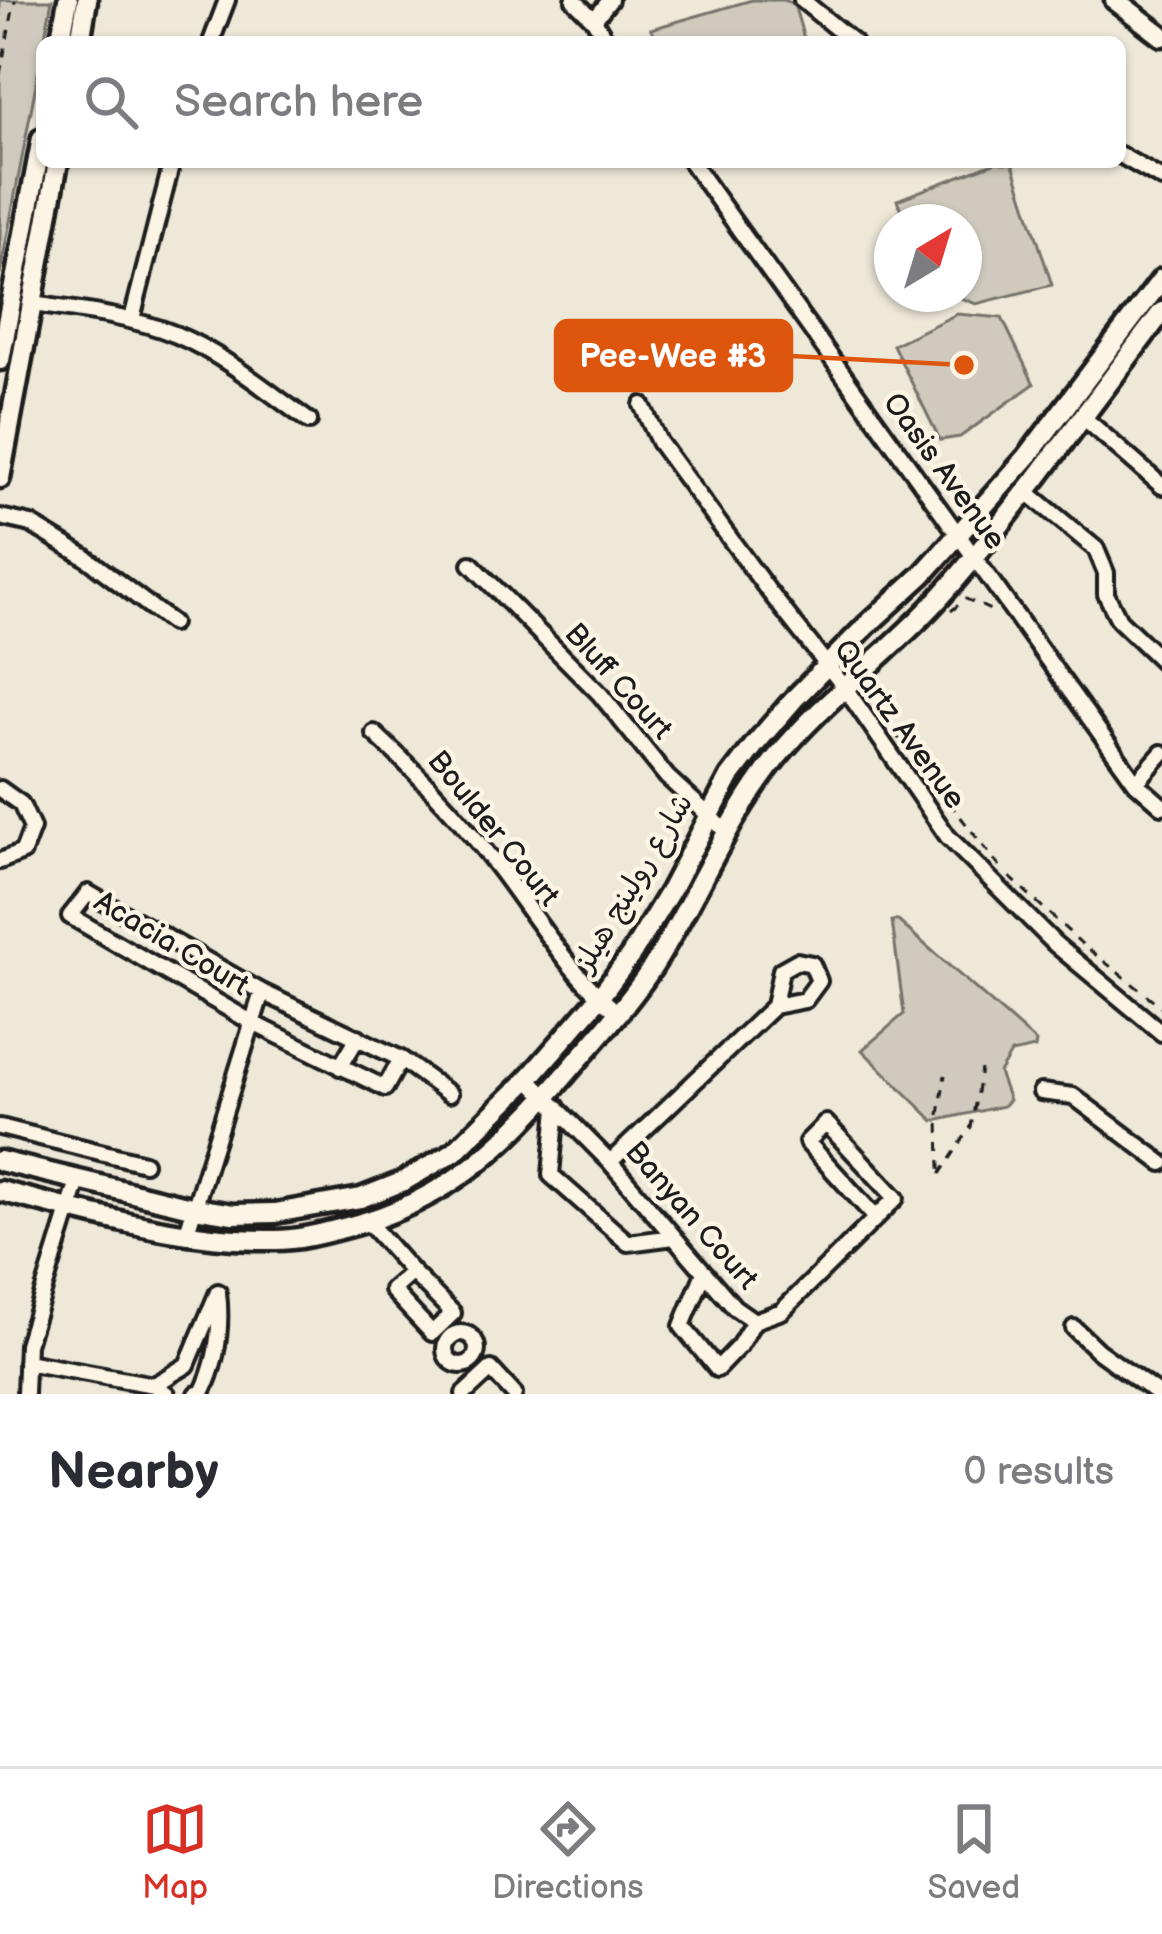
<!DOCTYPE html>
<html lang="en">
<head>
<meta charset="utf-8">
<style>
	body { margin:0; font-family:"Balsamiq Sans","Playpen Sans Arabic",sans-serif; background:#f2f2f3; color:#2b2b33 }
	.compass { position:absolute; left:874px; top:204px; width:108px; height:108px; border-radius:50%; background:#fff; box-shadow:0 3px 9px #0004; rotate:38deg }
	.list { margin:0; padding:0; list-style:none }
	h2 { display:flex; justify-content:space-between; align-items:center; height:156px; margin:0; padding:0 48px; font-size:51px }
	h2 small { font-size:39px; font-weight:400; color:#7c7c81 }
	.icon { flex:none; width:66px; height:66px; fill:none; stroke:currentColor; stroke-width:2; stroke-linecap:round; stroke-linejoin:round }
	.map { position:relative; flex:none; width:1162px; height:1394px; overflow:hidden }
	.search { position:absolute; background:#fff; box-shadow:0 3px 9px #0004; left:36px; right:36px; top:36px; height:132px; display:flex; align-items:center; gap:30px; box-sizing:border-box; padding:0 42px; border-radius:18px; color:#7c7c81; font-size:45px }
	.sheet { height:372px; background:#fff }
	nav { display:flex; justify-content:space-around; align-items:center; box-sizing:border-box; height:168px; border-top:3px solid #e1e1e2; background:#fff; font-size:33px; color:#7c7c81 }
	nav a { display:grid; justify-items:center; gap:6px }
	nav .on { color:#d93025 }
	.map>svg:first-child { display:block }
	.green { fill:#cfcabd; stroke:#76736c; stroke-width:3 }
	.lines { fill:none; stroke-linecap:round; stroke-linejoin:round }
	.minor-casing { stroke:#1c1c1c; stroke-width:22 }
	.secondary-casing { stroke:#1c1c1c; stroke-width:27 }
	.path { stroke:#1c1c1c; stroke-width:3; stroke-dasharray:9 9; stroke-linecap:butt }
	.minor { stroke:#fcf5e5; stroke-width:14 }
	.secondary { stroke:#fcf5e5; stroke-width:18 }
	.labels { text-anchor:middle; stroke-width:9; stroke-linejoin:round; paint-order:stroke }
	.street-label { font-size:30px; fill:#1c1c1c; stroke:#fcf5e5 }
	.leader { fill:none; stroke:#de560d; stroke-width:4.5 }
	.callout-dot { fill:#de560d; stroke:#fcf5e5; stroke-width:4.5 }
	.callout { fill:#de560d; stroke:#de560d; stroke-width:4.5 }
	.callout-label { font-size:33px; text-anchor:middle; font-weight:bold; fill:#fff }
</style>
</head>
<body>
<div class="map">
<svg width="1162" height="1394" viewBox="0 0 1162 1394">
	<rect width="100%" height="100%" fill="#eee8d9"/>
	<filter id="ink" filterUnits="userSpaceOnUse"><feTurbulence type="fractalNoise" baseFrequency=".00833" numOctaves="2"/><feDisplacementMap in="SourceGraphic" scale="24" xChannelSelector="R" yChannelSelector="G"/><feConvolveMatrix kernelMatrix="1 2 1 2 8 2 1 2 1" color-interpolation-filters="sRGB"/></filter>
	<g filter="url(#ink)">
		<path class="green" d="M0 0H52L0 274Z
			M752 0H784L794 4 805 42H658L651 29Z
			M996 162 1013 164 1052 285 976 304 951 294H964V222H906L897 200Z
			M957 314 1002 318 1034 384 960 437 940 440 893 345Z
			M897 920 1036 1042 1035 1048 1011 1053 999 1073 1009 1100 1003 1106 934 1121 862 1050 904 1014 892 921Z"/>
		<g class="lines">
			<g class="minor-casing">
				<path id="minor" d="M574 0 594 20 607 42
					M802 0 853 42
					M594 20 610 0
					M211 42 227 0
					M1120 155 1162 179
					M691 162 1136 783 1162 806
					M32 304C81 311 131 316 177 335 224 355 267 391 309 421
					M132 319 172 162
					M642 405 659 442 767 589 845 688 948 837 1055 944 1162 1033
					M1083 417 1162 486
					M1026 491 1096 549 1106 573V594L1119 620 1162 661
					M0 517 31 524 85 557 172 623
					M471 564 600 694 667 777 728 833
					M374 733C420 775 462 820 500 870 537 919 570 975 618 1013
					M1136 783 1162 753
					M0 789 21 804 32 828 23 852 0 861
					M401 1059 385 1088 253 1023 70 916 88 893 262 992 401 1059 449 1094
					M340 1067 358 1037
					M528 1079 610 1162 734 1307 754 1321 782 1311 896 1198 826 1123 807 1142 876 1218
					M1041 1092 1073 1096 1162 1163
					M557 1107 551 1175 628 1243 674 1237
					M0 1127 144 1163
					M610 1162 774 1006 805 1000 819 981 812 964 797 961 781 970 774 1006
					M368 1222 412 1272
					M186 1235 262 992
					M412 1272 453 1313 432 1333 392 1290Z
					M704 1273 682 1326 717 1369 739 1346 754 1321
					M1074 1328 1098 1351 1158 1394
					M445 1349a16 16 0 1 1 32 0a16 16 0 1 1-32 0Z
					M26 1362 154 1385 167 1394
					M154 1385 187 1365 218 1292C222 1328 218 1360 202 1393L197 1394
					M25 1394 27 1344 78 1181
					M464 1394 491 1369 514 1394"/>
			</g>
			<g class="secondary-casing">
				<path id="secondary" d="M1115 0 1162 36
					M60 42 68 0
					M80 42 87 0
					M0 360 42 138
					M0 478 58 162
					M0 1161 195 1208 233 1214 275 1213 361 1198 404 1181 454 1152 528 1079 599 998 631 955 670 891 730 777 756 743 794 699 867 625 923 574 958 535 1027 457 1162 279
					M0 1191C91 1214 182 1242 276 1240 300 1240 324 1233 347 1227 453 1200 510 1140 578 1060 604 1031 630 1001 652 968 696 900 725 821 777 757 823 701 883 658 933 605 970 566 1002 522 1036 479 1078 423 1120 368 1162 312"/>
			</g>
			<path class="path" d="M0 74 15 0
				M951 611 966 599 995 612
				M894 732 1003 871
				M1010 877 1082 944 1162 1007
				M940 1169 939 1115 945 1075
				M940 1174 971 1127 981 1069"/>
			<use href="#minor" class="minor"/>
			<use href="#secondary" class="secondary"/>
		</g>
	</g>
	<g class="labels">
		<g class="street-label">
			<text transform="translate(945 471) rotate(54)" y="10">Oasis Avenue</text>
			<text transform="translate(619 681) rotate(48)" y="10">Bluff Court</text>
			<text transform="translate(900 724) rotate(54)" y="10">Quartz Avenue</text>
			<text transform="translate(494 828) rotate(51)" y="10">Boulder Court</text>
			<text transform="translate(633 882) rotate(-59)" y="10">شارع رولينج هيلز</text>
			<text transform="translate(172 943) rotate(31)" y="10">Acacia Court</text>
			<text transform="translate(692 1215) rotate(49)" y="10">Banyan Court</text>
		</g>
	</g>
	<path class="leader" d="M964 365L791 356"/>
	<circle class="callout-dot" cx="964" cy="365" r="12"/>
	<rect class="callout" x="556" y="321" width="235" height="69" rx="12"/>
	<g class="callout-label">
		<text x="673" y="367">Pee-Wee #3</text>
	</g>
</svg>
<svg class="compass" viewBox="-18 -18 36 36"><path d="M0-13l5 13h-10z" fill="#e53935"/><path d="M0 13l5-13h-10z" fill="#7c7c81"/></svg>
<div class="search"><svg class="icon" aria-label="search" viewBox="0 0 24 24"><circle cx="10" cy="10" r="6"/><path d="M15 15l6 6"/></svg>Search here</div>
</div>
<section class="sheet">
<h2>Nearby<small>0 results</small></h2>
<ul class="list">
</ul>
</section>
<nav>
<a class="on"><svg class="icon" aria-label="map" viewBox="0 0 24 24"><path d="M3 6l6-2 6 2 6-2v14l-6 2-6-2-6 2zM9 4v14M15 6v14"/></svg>Map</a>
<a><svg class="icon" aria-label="directions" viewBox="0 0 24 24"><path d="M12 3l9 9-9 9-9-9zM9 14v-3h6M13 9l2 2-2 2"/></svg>Directions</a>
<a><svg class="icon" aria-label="saved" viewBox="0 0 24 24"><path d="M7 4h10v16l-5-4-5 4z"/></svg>Saved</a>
</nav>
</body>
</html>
